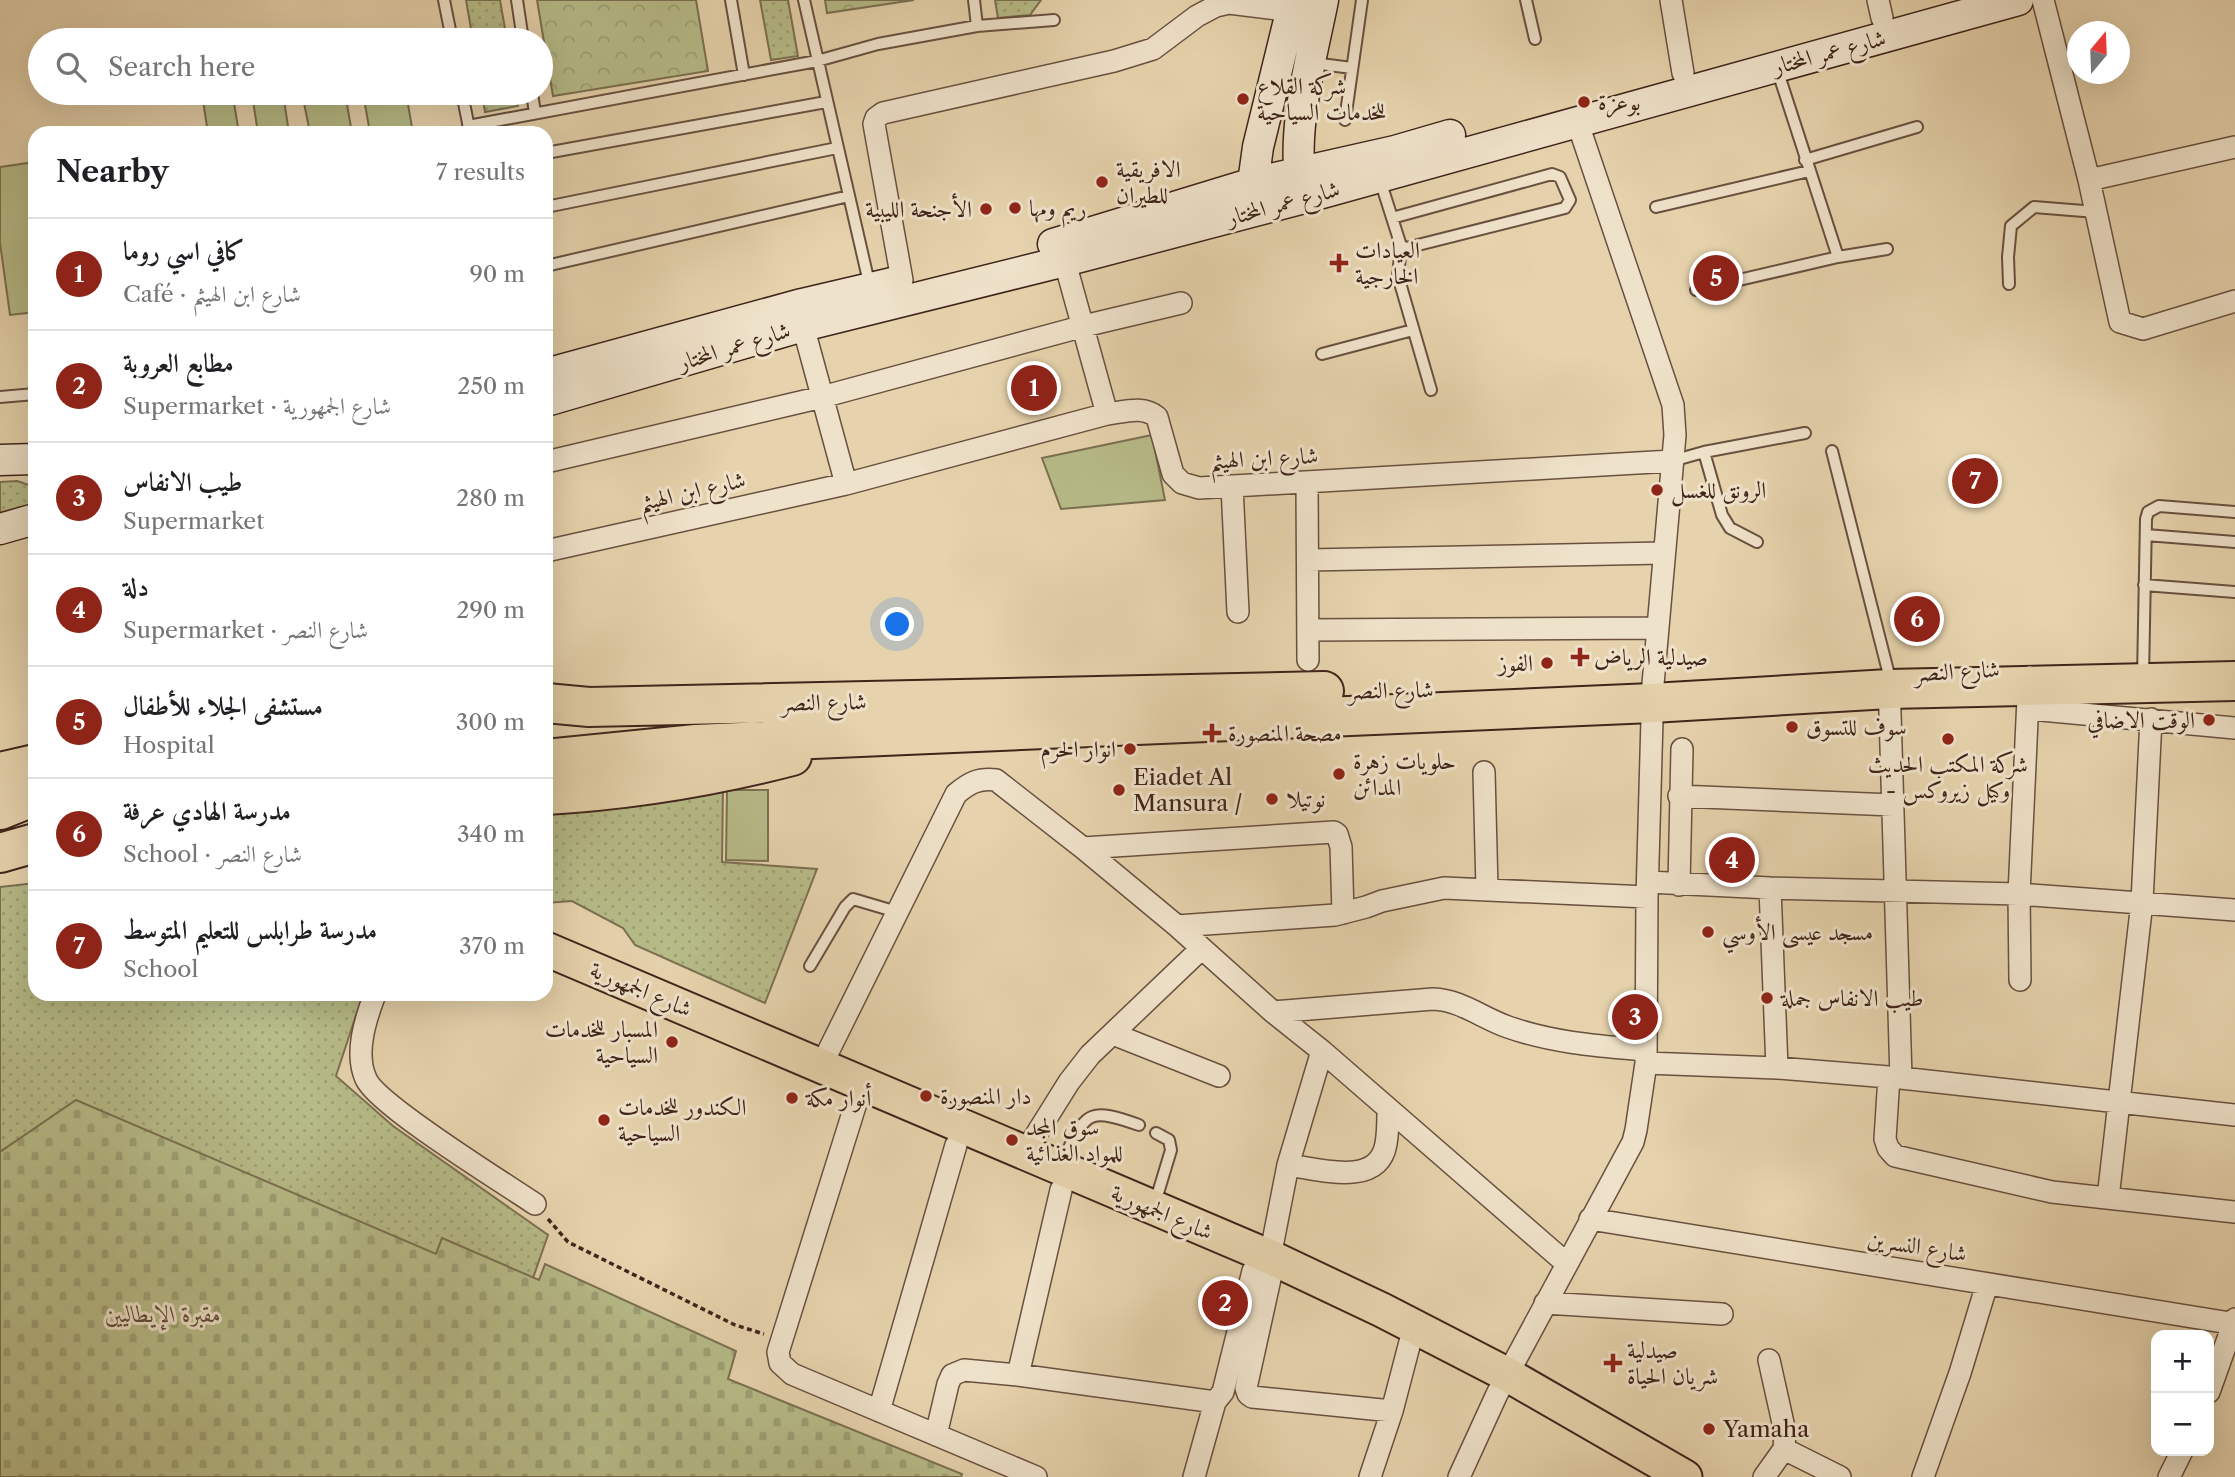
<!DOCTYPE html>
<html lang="en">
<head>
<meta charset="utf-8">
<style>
	body { margin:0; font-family:"Libre Caslon Text",Amiri,serif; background:#f6f6f6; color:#202124 }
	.controls { position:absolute; right:21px; bottom:21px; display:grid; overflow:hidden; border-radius:14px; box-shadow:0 7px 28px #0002 }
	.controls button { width:63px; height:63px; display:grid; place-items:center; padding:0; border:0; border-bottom:2px solid #e0e0e0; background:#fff; color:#202124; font:35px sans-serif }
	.compass { position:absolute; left:2067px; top:21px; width:63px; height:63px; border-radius:50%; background:#fff; box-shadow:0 7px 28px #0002; rotate:19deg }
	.you { position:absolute; left:898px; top:625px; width:24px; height:24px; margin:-18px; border:5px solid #fff; border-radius:50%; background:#1a73e8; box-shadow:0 0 0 10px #1a73e833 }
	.badge { display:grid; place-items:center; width:46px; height:46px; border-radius:50%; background:#8f2418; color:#fff; font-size:23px; font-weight:700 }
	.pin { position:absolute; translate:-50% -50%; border:4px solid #fff; box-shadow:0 2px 7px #0006 }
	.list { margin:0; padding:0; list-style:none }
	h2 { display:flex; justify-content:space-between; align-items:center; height:91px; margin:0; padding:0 28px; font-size:30px }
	h2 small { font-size:23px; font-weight:400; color:#757577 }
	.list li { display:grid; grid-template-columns:46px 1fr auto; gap:21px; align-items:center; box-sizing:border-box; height:112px; padding:0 28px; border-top:2px solid #e0e0e0 }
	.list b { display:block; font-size:26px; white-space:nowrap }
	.list p { margin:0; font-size:23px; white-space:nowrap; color:#757577 }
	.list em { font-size:23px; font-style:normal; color:#757577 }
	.icon { flex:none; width:38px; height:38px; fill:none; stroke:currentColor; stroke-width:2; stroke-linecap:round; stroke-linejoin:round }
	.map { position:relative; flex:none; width:2235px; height:1477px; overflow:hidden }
	.search { position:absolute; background:#fff; box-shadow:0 7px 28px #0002; left:28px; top:28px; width:525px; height:77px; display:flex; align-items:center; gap:18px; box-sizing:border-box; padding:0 24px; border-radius:38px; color:#757577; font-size:26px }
	.panel { position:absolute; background:#fff; box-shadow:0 7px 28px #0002; left:28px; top:126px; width:525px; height:875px; border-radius:21px }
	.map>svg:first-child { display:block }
	.grass { fill:url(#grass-dots); stroke:#7b7052; stroke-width:2 }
	.cemetery { fill:url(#cemetery-stones); stroke:#7b7052; stroke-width:2 }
	.park { fill:url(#park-crowns); stroke:#7b7052; stroke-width:2 }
	.pitch { fill:#b7bc89; stroke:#7b7052; stroke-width:2 }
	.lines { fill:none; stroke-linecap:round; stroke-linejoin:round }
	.lane-casing { stroke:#69503f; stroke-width:14 }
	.street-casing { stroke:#69503f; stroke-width:24 }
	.secondary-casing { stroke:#3f241a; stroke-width:33 }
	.primary-casing { stroke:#3f241a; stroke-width:37 }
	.highway-casing { stroke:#3f241a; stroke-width:42 }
	.path { stroke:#3f241a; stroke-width:3.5; stroke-dasharray:5 3.5; stroke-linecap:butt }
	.lane { stroke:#efe2ca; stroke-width:10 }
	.street { stroke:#efe2ca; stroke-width:21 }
	.secondary { stroke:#efe2ca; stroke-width:30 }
	.primary { stroke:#e6d3ad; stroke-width:33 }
	.highway { stroke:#e6d3ad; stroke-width:38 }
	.poi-dot { fill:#8f2418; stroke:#efe2ca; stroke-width:2.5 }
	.labels { text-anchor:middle; stroke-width:6; stroke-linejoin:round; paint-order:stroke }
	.street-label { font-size:23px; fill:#3f241a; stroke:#efe2ca }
	.poi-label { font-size:23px; fill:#3f241a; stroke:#efe2ca; text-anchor:start }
	.park-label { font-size:23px; font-style:italic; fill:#5d4a36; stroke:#efe2ca }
</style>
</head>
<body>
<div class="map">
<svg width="2235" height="1477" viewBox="0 0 2235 1477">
	<defs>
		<pattern id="grass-dots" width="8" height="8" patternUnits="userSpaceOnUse" patternTransform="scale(1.75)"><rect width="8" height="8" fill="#b7bc89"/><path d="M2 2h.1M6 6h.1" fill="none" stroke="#9ea176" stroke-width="1.8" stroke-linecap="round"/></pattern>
		<pattern id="cemetery-stones" width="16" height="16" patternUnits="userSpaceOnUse" patternTransform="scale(1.75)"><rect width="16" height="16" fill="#b7bc89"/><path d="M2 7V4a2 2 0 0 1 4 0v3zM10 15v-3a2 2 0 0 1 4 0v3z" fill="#9ea176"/></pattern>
		<pattern id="park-crowns" width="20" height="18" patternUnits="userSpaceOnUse" patternTransform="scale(1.75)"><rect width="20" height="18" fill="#b7bc89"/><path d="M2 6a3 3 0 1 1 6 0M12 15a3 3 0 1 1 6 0" fill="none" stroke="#9ea176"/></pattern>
	</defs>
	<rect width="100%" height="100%" fill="#e6d3ad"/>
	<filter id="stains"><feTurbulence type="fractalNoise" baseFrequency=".00286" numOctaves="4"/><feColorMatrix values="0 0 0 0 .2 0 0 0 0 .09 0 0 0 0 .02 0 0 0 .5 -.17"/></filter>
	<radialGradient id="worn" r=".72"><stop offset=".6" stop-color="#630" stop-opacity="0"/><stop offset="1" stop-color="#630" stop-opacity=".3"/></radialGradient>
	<path class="grass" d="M466 0H500L507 40H473Z
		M760 0H788L798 56 771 60Z
		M995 0H1041L1030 15 998 18Z
		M482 93H516L518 106 485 112Z
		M17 481 35 487V504L0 514V482Z
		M723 786 722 862 817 869 765 1003 635 945 623 928 572 901 546 903V810L587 812Z
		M35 883V994H363L336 1076 393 1126 548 1235 533 1278 442 1238 436 1255 27 1134 0 1152V887Z"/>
	<path class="cemetery" d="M76 1100 436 1254 442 1238 539 1280 545 1264 736 1351 728 1379 962 1474 961 1477H0V1152Z"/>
	<path class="park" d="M537 0H696L708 71 553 96Z
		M825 0H914L827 13Z"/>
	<path class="pitch" d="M265 93H283L289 133H258L252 95Z
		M302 93H345L352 133H310Z
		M363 93H406L413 133H370Z
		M233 97 239 133H208L203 101Z
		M35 162V312L10 315 0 243V167Z
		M1152 435 1165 500 1061 509 1042 458Z
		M727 790H768V861L726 860Z"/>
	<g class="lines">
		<g class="lane-casing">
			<path id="lane" d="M444 0 452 40
				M517 0 523 40
				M731 0 744 75
				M804 0 870 287
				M974 0 977 26
				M1526 0 1535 39
				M1313 63 1352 68
				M462 93 470 133
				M532 93 535 113
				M1345 120 1362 0
				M468 126 817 61 878 44 977 26 1054 20
				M546 153 826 102
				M1805 160 1917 127
				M1380 180 1401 246 1406 248 1565 208 1570 200 1560 177 1552 174 1392 218
				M546 207 837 148
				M1656 207 1809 171
				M1401 246 1398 276 1431 390
				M1838 257 1887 249
				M546 266 849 196
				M2009 284 2008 257 2011 226 2034 207 2096 212
				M1696 290 1838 257 1777 69
				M1322 354 1413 330
				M0 397 35 394
				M1832 451 1889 675
				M1704 452 1722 515 1730 528 1757 542
				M1672 461 1704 452 1805 433
				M2146 535 2235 542
				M2144 585 2235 592
				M2143 677 2146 519 2148 512 2159 506 2235 512
				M810 966 845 907 853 899 897 912
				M1061 1163C1087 1115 1083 1105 1139 1125
				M1155 1203 1171 1150 1169 1140 1156 1133"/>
		</g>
		<g class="street-casing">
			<path id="street" d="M1671 0 1683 73
				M1878 0 1882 18
				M2043 0 2089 180 2120 322 2143 329 2235 301
				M2089 180 2235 147
				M1061 248 1107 414
				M902 280 874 124 876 118 883 113 1114 61 1153 49 1197 16 1216 6 1229 3 1292 11
				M803 326 846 484
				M546 462 822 397 1084 326 1181 303
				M1307 483 1308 660
				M1232 486 1238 612
				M546 551 846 484 1107 414C1124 412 1143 405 1157 417L1173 474 1182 483 1199 488 1672 461
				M1308 560 1663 553
				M1308 630 1657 628
				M1889 680 1901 1078
				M2029 709 2235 728
				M1484 772 1487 889
				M1679 796 1893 805
				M1083 848 1334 832 1337 834 1341 847 1343 913
				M1648 882 1770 888 2019 894 2235 910
				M1679 885 1682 749
				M1770 888 1777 1068
				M1177 926 1335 915 1366 907 1382 901 1444 888 1647 897
				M2020 980 2019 894 2029 677
				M375 994C366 1018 354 1053 366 1079 377 1105 504 1183 535 1204
				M1273 1012 1433 999C1461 1000 1482 1018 1508 1027 1553 1043 1599 1046 1646 1050
				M1113 1034 1219 1076
				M1646 1063 1777 1068 1901 1078 2235 1115
				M821 1066 956 794C969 783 978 778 996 780L1083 848 1177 926 1273 1012 1322 1051 1566 1263
				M1889 1077 1885 1139 1888 1148 1895 1156 2052 1192 2235 1212
				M856 1103 778 1352 780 1363 792 1374 1036 1477
				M1024 1154 1069 1082 1090 1055 1201 949
				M1288 1165C1319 1169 1378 1188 1386 1144 1388 1133 1388 1121 1388 1110
				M2108 1198 2142 902 2151 719
				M1590 1219 2235 1324
				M1270 1257 1288 1165 1322 1051
				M1270 1279 1246 1388 1248 1394 1252 1397 1392 1411
				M1545 1303 1722 1314
				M1018 1375 1061 1190
				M2209 1392 2235 1319
				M879 1411 956 1145
				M936 1435 948 1384 952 1375 964 1370 1018 1375 1215 1402 1223 1392 1253 1271
				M1784 1449 1840 1477
				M1194 1477 1215 1402
				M1370 1477 1392 1411 1410 1342
				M1459 1477 1497 1394 1633 1142 1636 1130 1646 1063 1647 897 1653 684 1675 435 1673 405 1577 121
				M1764 1477 1784 1449 1785 1432 1769 1360
				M1923 1477 1960 1373 1987 1284
				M2169 1477 2182 1451"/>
		</g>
		<g class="secondary-casing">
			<path id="secondary" d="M1253 183 1258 147 1294 0
				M1302 190C1290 134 1312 56 1323 0
				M1053 244 1253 183 1395 151 1450 135
				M546 374 802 304 896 282
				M546 401 803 326 1065 261 1304 198 2018 0
				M0 460 35 459
				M0 529 35 519"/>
		</g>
		<g class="primary-casing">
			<path id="primary" d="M546 949 1270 1257 1382 1310 1508 1375 1685 1477"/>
		</g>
		<g class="highway-casing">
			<path id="highway" d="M546 703 589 707 1324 691
				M546 759 696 744 1652 703 1889 689 2235 681
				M0 772 35 764
				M546 795C630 790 711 777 792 756
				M0 810 35 796
				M0 853 35 843"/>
		</g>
		<path class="path" d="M548 1219 568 1242 735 1325 764 1334"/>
		<use href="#lane" class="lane"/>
		<use href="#street" class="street"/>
		<use href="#secondary" class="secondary"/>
		<use href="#primary" class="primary"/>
		<use href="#highway" class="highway"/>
	</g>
	<g class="poi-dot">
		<circle cx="1243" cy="99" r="7"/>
		<circle cx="1584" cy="102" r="7"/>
		<circle cx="1102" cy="182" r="7"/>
		<circle cx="1015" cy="208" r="7"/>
		<circle cx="986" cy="209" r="7"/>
		<path d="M1335.5 252.5h7v7h7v7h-7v7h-7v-7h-7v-7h7z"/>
		<circle cx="1657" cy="490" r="7"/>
		<path d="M1576.5 646.5h7v7h7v7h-7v7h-7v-7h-7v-7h7z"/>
		<circle cx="1547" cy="663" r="7"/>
		<circle cx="2209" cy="720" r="7"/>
		<circle cx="1792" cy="727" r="7"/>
		<path d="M1208.5 722.5h7v7h7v7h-7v7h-7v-7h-7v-7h7z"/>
		<circle cx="1948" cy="739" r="7"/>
		<circle cx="1130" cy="749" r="7"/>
		<circle cx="1339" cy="774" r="7"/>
		<circle cx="1119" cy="790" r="7"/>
		<circle cx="1272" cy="799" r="7"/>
		<circle cx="1708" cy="932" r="7"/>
		<circle cx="1767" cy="998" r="7"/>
		<circle cx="672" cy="1042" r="7"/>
		<circle cx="926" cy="1096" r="7"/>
		<circle cx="792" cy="1098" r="7"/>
		<circle cx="604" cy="1120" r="7"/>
		<circle cx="1012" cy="1140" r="7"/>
		<path d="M1609.5 1352.5h7v7h7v7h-7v7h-7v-7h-7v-7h7z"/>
		<circle cx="1709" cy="1429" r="7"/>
	</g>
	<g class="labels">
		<g class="street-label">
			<text transform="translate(1829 52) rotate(-15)" y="8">شارع عمر المختار</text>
			<text transform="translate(1283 203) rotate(-15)" y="8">شارع عمر المختار</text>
			<text transform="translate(734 346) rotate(-17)" y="8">شارع عمر المختار</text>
			<text transform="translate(1264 458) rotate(-3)" y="8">شارع ابن الهيثم</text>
			<text transform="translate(692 491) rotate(-13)" y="8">شارع ابن الهيثم</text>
			<text transform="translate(1957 671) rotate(-3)" y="8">شارع النصر</text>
			<text transform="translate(1391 690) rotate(-1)" y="8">شارع النصر</text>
			<text transform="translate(824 702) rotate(-1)" y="8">شارع النصر</text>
			<text transform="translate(641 989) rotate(23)" y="8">شارع الجمهورية</text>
			<text transform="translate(1162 1212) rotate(23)" y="8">شارع الجمهورية</text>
			<text transform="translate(1917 1246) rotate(9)" y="8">شارع النسرين</text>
		</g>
		<g class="poi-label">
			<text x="1257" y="94">شركة القلاع<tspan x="1257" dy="26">للخدمات السياحية</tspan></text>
			<text x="1598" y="110">بوعزة</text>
			<text x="1116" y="177">الافريقية<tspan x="1116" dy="26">للطيران</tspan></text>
			<text x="1029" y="216">ريم ومها</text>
			<text x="972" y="217" text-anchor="end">الأجنحة الليبية</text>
			<text x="1355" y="258">العيادات<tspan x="1355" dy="26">الخارجية</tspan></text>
			<text x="1671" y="498">الرونق للغسل</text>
			<text x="1594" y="665">صيدلية الرياض</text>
			<text x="1533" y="671" text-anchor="end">الفوز</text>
			<text x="2195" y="728" text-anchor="end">الوقت الاضافي</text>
			<text x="1806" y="735">سوف للتسوق</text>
			<text x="1228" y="741">مصحة المنصورة</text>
			<text x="1116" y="757" text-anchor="end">انوار الحرم</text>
			<text x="1353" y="769">حلويات زهرة<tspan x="1353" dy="26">المدائن</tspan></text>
			<text x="1948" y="772" text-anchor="middle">شركة المكتب الحديث<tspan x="1948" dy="26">- وكيل زيروكس</tspan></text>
			<text x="1133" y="785">Eiadet Al<tspan x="1133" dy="26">Mansura /</tspan></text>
			<text x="1286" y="807">نوتيلا</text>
			<text x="1722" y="940">مسجد عيسى الأوسي</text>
			<text x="1781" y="1006">طيب الانفاس جملة</text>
			<text x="658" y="1037" text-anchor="end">المسبار للخدمات<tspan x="658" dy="26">السياحية</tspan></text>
			<text x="940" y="1104">دار المنصورة</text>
			<text x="806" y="1106">أنوار مكة</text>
			<text x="618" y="1115">الكندور للخدمات<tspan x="618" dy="26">السياحية</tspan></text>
			<text x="1026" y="1135">سوق المجد<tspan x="1026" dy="26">للمواد الغذائية</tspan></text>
			<text x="1627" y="1358">صيدلية<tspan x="1627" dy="26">شريان الحياة</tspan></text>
			<text x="1723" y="1437">Yamaha</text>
		</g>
		<g class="park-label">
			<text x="163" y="1322">مقبرة الإيطاليين</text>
		</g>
	</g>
	<rect width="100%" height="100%" filter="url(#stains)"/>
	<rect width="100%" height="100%" fill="url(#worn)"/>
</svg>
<div class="controls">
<button>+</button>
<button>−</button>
</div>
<svg class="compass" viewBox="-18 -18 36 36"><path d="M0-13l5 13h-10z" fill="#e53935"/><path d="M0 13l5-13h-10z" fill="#757577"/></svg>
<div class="you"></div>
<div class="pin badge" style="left:1034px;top:388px">1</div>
<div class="pin badge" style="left:1225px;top:1303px">2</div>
<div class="pin badge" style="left:1635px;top:1017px">3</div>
<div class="pin badge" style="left:1732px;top:860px">4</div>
<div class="pin badge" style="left:1716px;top:278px">5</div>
<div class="pin badge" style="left:1917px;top:619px">6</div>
<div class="pin badge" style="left:1975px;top:481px">7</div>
<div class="search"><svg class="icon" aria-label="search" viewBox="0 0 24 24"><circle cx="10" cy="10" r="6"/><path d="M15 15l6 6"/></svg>Search here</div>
<section class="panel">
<h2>Nearby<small>7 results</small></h2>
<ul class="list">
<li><span class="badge">1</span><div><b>كافي اسي روما</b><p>Café · شارع ابن الهيثم</p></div><em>90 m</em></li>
<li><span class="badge">2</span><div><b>مطابع العروبة</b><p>Supermarket · شارع الجمهورية</p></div><em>250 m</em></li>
<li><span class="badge">3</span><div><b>طيب الانفاس</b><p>Supermarket</p></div><em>280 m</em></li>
<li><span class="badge">4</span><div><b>دلة</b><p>Supermarket · شارع النصر</p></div><em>290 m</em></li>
<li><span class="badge">5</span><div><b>مستشفى الجلاء للأطفال</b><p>Hospital</p></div><em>300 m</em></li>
<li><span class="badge">6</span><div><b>مدرسة الهادي عرفة</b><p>School · شارع النصر</p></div><em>340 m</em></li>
<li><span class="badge">7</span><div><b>مدرسة طرابلس للتعليم المتوسط</b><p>School</p></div><em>370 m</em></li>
</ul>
</section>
</div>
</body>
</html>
